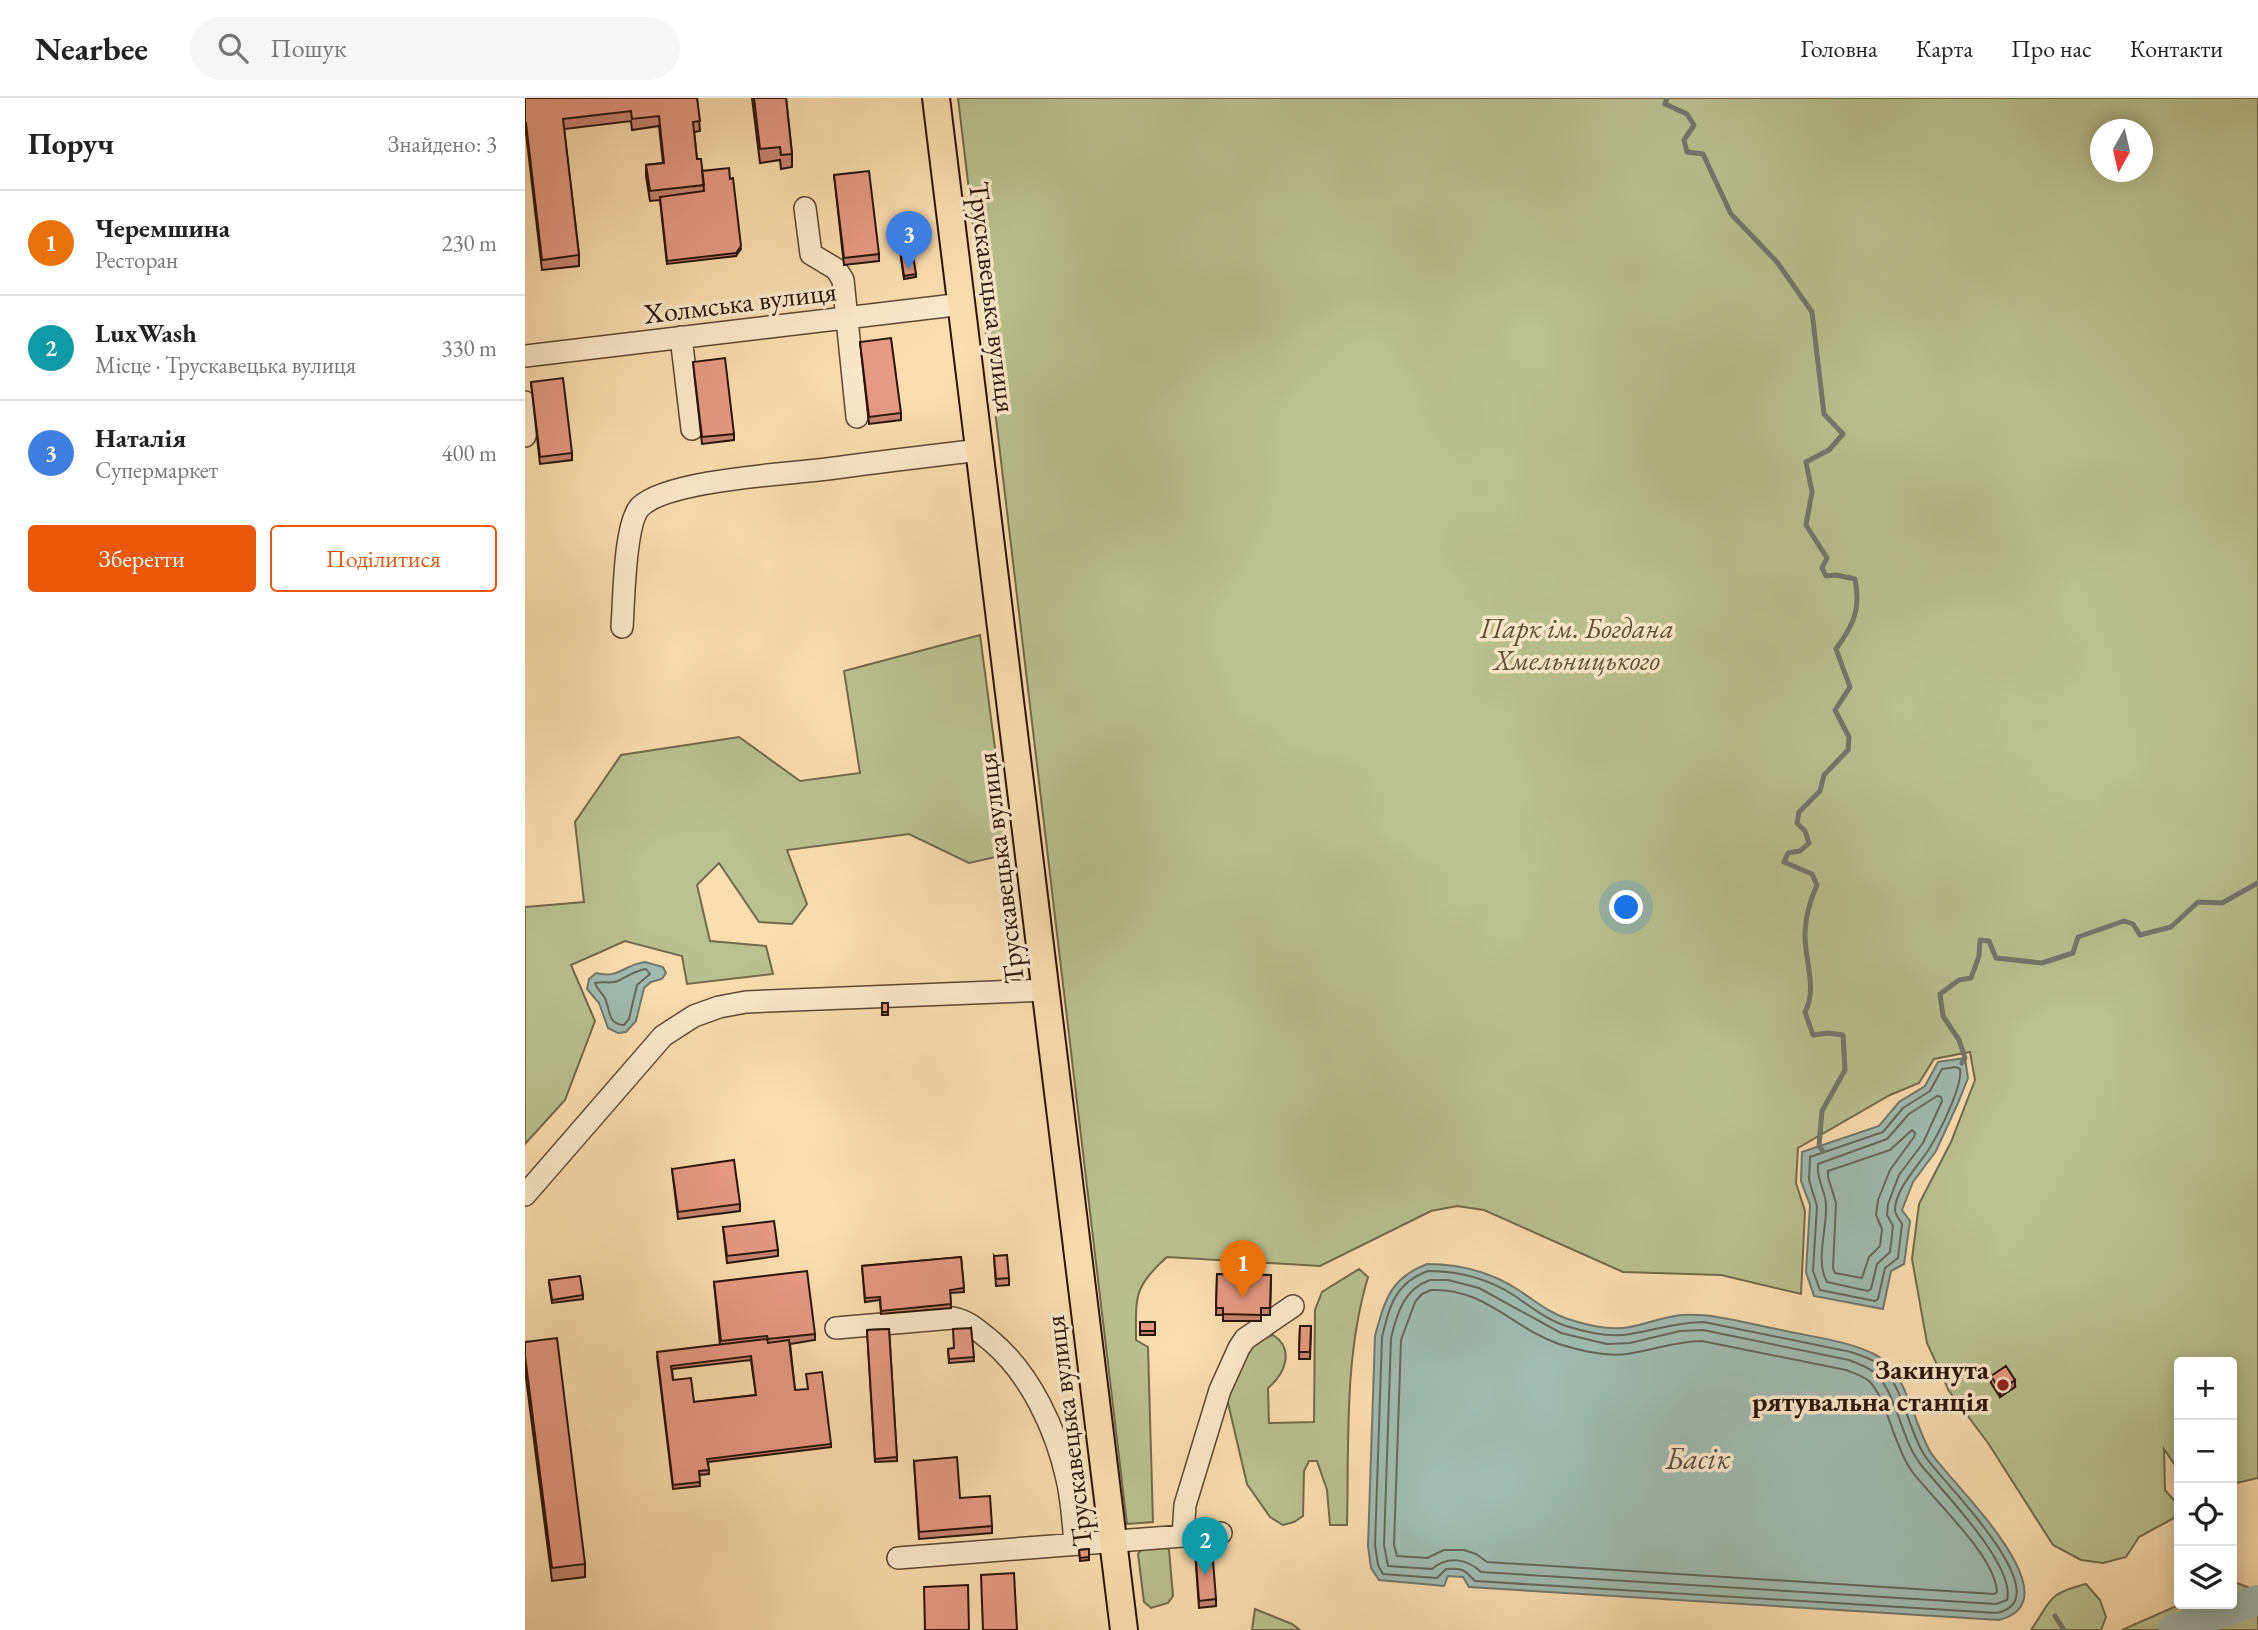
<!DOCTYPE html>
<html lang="uk">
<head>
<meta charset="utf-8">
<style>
	body { margin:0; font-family:"EB Garamond",serif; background:#f6f6f6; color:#222 }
	.controls { position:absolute; right:21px; bottom:21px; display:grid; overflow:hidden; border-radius:7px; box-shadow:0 4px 18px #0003 }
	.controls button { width:63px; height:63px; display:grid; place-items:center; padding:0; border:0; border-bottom:2px solid #e0e0e0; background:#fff; color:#222; font:35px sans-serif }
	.compass { position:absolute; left:1565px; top:21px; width:63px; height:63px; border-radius:50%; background:#fff; box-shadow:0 4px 18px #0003; rotate:188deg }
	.you { position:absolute; left:1102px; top:810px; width:24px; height:24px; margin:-18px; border:5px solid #fff; border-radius:50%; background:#1a73e8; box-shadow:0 0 0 10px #1a73e833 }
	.badge { display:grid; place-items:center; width:46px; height:46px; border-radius:50%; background:#ea580c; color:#fff; font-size:23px; font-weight:700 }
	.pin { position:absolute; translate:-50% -58px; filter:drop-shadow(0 2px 4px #0008) }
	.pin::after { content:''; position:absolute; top:37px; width:24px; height:21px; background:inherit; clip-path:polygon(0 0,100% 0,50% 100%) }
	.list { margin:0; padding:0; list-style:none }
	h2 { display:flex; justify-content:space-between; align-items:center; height:91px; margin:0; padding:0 28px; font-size:30px }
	h2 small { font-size:23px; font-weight:400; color:#767676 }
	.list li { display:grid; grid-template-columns:46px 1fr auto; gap:21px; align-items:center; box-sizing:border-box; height:105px; padding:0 28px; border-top:2px solid #e0e0e0 }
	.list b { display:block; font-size:26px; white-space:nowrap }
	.list p { margin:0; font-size:23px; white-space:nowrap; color:#767676 }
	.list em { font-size:23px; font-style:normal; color:#767676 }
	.actions { display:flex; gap:14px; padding:21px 28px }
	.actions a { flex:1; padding:16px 0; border:2px solid #ea580c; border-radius:7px; text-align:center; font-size:24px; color:#ea580c }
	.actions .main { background:#ea580c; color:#fff }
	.icon { flex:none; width:38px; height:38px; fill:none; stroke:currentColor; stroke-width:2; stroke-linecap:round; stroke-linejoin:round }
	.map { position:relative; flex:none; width:1733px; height:1532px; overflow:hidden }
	header { display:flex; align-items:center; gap:42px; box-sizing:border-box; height:98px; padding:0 35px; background:#fff; border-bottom:2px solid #e0e0e0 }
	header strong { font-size:33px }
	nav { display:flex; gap:38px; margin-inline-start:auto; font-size:24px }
	.search { width:490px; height:63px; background:#f6f6f6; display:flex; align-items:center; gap:18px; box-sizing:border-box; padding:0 24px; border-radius:38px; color:#767676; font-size:26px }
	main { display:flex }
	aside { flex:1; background:#fff }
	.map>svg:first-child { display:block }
	.green { fill:#b9c290; stroke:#726a4a; stroke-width:2; fill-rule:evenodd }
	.water { fill:#a0bbb2; stroke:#71786c; stroke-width:2 }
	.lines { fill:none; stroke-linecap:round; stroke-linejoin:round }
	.shore { stroke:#66675b; stroke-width:2 }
	.stream { stroke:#71786c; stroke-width:5 }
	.river { stroke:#a0bbb2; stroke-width:30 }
	.minor-casing { stroke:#5f462f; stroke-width:24 }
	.major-casing { stroke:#2b1304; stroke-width:30 }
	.minor { stroke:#fceacc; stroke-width:21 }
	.major { stroke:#fbdeb0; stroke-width:26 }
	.wall { fill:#c68572; stroke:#2b1304; stroke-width:2; fill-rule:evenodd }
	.shaded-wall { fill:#a16c5c; stroke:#2b1304; stroke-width:2 }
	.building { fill:#e69b84; stroke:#2b1304; stroke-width:2; fill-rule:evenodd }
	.poi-dot { fill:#8f2418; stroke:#fceacc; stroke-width:2.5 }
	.labels { text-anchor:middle; stroke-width:7; stroke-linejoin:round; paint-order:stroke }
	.street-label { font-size:28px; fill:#2b1304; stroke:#fceacc }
	.park-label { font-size:28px; font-style:italic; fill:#5d5035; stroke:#fceacc }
	.poi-label { font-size:28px; font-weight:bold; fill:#2b1304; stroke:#fceacc; text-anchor:end }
	.water-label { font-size:30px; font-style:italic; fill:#544e41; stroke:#fceacc }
</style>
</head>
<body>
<header>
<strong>Nearbee</strong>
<div class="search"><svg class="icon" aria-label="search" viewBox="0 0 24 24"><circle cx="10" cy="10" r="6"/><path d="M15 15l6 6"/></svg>Пошук</div>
<nav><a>Головна</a><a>Карта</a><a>Про нас</a><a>Контакти</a></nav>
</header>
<main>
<aside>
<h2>Поруч<small>Знайдено: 3</small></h2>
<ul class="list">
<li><span class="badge" style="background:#e8710a">1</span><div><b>Черемшина</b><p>Ресторан</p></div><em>230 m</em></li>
<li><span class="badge" style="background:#0f9aa8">2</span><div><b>LuxWash</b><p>Місце · Трускавецька вулиця</p></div><em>330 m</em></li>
<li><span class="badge" style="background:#3f7fe0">3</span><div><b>Наталія</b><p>Супермаркет</p></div><em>400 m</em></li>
</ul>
<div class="actions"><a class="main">Зберегти</a><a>Поділитися</a></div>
</aside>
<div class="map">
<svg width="1733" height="1532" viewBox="0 0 1733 1532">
	<rect width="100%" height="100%" fill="#fbdeb0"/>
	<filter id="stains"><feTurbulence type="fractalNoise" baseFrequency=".00286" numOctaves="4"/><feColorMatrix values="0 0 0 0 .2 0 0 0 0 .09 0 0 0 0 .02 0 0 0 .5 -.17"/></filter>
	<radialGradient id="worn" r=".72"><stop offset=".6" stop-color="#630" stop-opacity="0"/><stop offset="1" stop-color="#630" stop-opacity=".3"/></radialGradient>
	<path class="green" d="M433 0H1733V1380L1707 1386V1264H1654V1373L1639 1351 1640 1392 1654 1408 1649 1420 1614 1439 1601 1459 1578 1465 1556 1462 1528 1447 1463 1345 1424 1293 1402 1245 1387 1161 1394 1106 1426 1044 1450 982 1445 954 1409 961 1394 985 1365 997 1273 1050 1271 1085 1280 1113 1276 1196 1196 1177 1098 1174 959 1112 932 1108 906 1113 795 1168 642 1159C608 1189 611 1199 611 1242L623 1249 628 1424 602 1426ZM1576 32H1618V74H1576Z
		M455 537 484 756 444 765 384 736 262 752 282 806 267 826 234 824 194 765 172 787 185 843 241 848 248 876 162 886 157 858 100 843 46 867 70 923 40 1002 0 1046V809L59 804 50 724 96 657 214 639 275 683 335 675 319 573Z
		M834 1171 843 1179C819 1259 824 1344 822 1427H805L802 1392 792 1363H784L779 1373 778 1418 769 1424 758 1427 745 1419 722 1386 703 1305 702 1284 717 1251 748 1237C770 1251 760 1276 743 1290L744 1325 789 1324 790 1212 797 1194Z
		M638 1446 644 1452 648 1498 643 1505 626 1510 619 1504 613 1456 620 1447Z
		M1709 1484 1733 1493V1532H1597L1656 1506H1707V1485Z
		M1561 1486 1575 1502 1581 1519 1576 1532H1506C1527 1502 1521 1496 1561 1486Z
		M730 1511 767 1526 775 1532H727Z"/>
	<path class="water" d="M120 864 138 869 141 875 137 881 126 884 119 890 111 923 101 934 93 935 83 930 74 905 62 891 64 881 71 875C94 881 98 867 120 864Z
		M1440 960 1443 980 1433 1005 1411 1053 1388 1084 1377 1112 1385 1123 1379 1166 1366 1173 1358 1211 1289 1198 1281 1174 1285 1107 1276 1083 1277 1054 1354 1028 1374 1004 1400 988 1413 964Z
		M902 1166C934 1166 965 1174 992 1191 1009 1202 1024 1215 1043 1221 1061 1227 1086 1233 1105 1229 1122 1226 1140 1218 1157 1217 1190 1215 1224 1226 1256 1232 1287 1239 1320 1242 1349 1256 1382 1271 1388 1326 1406 1355 1425 1384 1553 1502 1474 1522L944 1489 938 1479 923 1478 919 1488 854 1482 846 1470 843 1448 850 1238C860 1202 865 1180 902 1166Z"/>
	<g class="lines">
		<path class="shore" d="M121 871 125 876 112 887 104 921 99 927C83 927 85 912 80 900 76 894 72 891 70 885 77 883 86 886 93 883 103 878 109 873 121 871Z
			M1431 969 1435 971C1438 988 1414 1035 1404 1051 1394 1067 1370 1091 1370 1112 1370 1117 1375 1122 1377 1126L1373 1160 1360 1170 1353 1201 1350 1203 1295 1192 1288 1173 1292 1108 1284 1082 1285 1059 1358 1034 1378 1010 1405 993 1417 971Z
			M1412 998 1416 999 1417 1003 1398 1045 1374 1077 1363 1106 1362 1117 1368 1128 1365 1154 1352 1166 1346 1191 1343 1193 1302 1184C1290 1163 1302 1132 1301 1108 1301 1092 1291 1083 1293 1066L1362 1041 1384 1016Z
			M1387 1032 1390 1035 1389 1039 1365 1072 1353 1102 1351 1117 1357 1131 1355 1148 1344 1159 1337 1180 1310 1175 1308 1170 1311 1105 1303 1079V1073L1365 1052Z
			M903 1173C934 1173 964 1181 990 1198 1006 1209 1022 1222 1041 1228 1060 1234 1085 1240 1105 1236 1131 1232 1152 1224 1179 1224L1326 1254C1337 1258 1351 1262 1359 1271 1380 1295 1383 1332 1400 1358 1415 1382 1539 1500 1472 1515L950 1483C939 1472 939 1470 921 1471L912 1480 858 1476 853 1467 850 1447 857 1239C865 1207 870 1185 903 1173Z
			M905 1182H923L954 1190 1036 1235 1082 1246 1105 1245 1155 1233 1178 1232 1324 1262C1333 1266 1345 1269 1352 1277 1373 1299 1376 1343 1397 1368 1419 1395 1491 1468 1482 1502L1471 1506 956 1474C942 1461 923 1457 907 1471L863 1468 859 1447 866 1240C872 1215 879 1191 905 1182Z
			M906 1192C961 1190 987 1230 1034 1246 1056 1253 1085 1260 1108 1255 1132 1251 1153 1243 1177 1243L1321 1272C1328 1275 1339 1278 1345 1284 1362 1302 1369 1348 1386 1372 1408 1402 1470 1457 1472 1494L1469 1496 962 1464 951 1456 939 1452H919L902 1460 872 1458 869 1447 876 1242 890 1204 897 1196Z"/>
		<path class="stream" d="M1142 0 1140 6 1162 16 1169 27 1159 42 1162 54 1178 56 1206 116 1252 164 1287 214 1299 316 1318 336 1304 352 1281 364 1287 394 1281 427 1302 460 1297 470 1301 478 1311 477 1330 481C1336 511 1329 526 1311 551L1325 589 1310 612 1324 639 1323 652 1299 677 1295 693 1274 714 1272 725 1280 733 1284 745 1275 753 1263 755 1259 764 1287 776 1292 787C1285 802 1281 817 1280 834 1279 861 1293 890 1280 914L1288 937 1303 935 1318 937 1320 972 1297 1013 1294 1048 1298 1053
			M1437 965 1440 960 1434 942 1418 918 1415 896 1434 882 1446 880 1454 858 1455 842 1464 843 1471 860 1517 865 1548 855 1553 839 1599 823 1608 826 1615 837 1646 829 1673 804 1697 805 1733 785
			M1530 1518 1539 1532"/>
		<path class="river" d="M1648 1532 1733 1502"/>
		<g class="minor-casing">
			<path id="minor" d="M280 110 286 156 311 171 318 182 332 319
				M156 239 167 331
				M0 258 438 206
				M0 304 2 322 0 338
				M97 529C99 504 99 426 115 409 142 382 262 376 302 371 353 364 404 358 455 352
				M0 1097 138 938 169 918 194 909 221 904 521 892
				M311 1230 428 1220C444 1223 453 1233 465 1242 505 1275 531 1331 542 1381 547 1402 548 1424 550 1446
				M658 1438 660 1407 695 1292 714 1250 720 1241 768 1208
				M373 1460 696 1435"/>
		</g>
		<g class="major-casing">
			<path id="major" d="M411 0 599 1532"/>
		</g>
		<use href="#minor" class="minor"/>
		<use href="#major" class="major"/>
	</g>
	<path class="wall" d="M0 0H172L175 33 169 34 172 61 216 151 211 158 142 166 135 102 125 103 121 78V67L138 65 134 28 107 32 106 23 39 31 54 157V168L17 172 1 35 0 36Z
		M227 0H261L267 56V69L256 71 255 62 235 65Z
		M309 77 354 156V163L319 167Z
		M376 159 391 176V179L379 181Z
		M335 244 376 315V322L344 326Z
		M168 264 209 336V342L177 346Z
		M6 284 47 355V362L15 366Z
		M357 905H363V917H357Z
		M147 1071 215 1106V1113L153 1121Z
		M198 1129 253 1152V1158L202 1165Z
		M469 1158 484 1180V1187L471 1188Z
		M436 1159 439 1194 425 1195 426 1210 356 1216 355 1202 340 1204 337 1168Z
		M692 1176 746 1177 745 1217H736V1223H698V1217H691Z
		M189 1184 290 1236V1242L265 1246 270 1292 306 1346V1349L183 1364 184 1376 174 1377 175 1388 148 1391 132 1258 195 1247ZM226 1262 231 1297 169 1304 148 1282 147 1271Z
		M24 1185 58 1197V1201L27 1205Z
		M615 1224H630V1237H615Z
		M775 1228H786L785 1261H774Z
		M446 1230 449 1263 424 1265 423 1251 429 1250Z
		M364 1231 372 1363 350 1364 342 1232Z
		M0 1244 60 1466V1479L27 1483 0 1272Z
		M1466 1278 1490 1289 1475 1299 1466 1285Z
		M389 1363 435 1400 467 1428V1435L394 1441Z
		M669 1438 691 1501V1508L674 1510Z
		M564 1451V1462L555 1463 554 1452Z"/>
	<path class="shaded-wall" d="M1490 1282V1289L1475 1299V1292Z"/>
	<path class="building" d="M0 0H172L175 23 168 24 172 61H176L179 87 125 93 121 67 139 65 134 18 107 21 106 13 38 21 54 157 17 162 1 25H0Z
		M229 0H261L267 56 256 57 255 49 235 51Z
		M204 70 205 81 208 80 216 148 211 155 142 163 135 99 179 93 177 73Z
		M344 73 354 156 319 160 309 77Z
		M388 157 391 176 379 178 376 159Z
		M366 240 376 315 344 319 335 244Z
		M200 260 209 336 177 339 168 264Z
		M38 280 47 355 15 359 6 284Z
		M357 905H363V914H357Z
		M209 1062 215 1106 153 1114 147 1071Z
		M249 1123 253 1152 202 1158 198 1129Z
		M482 1157 484 1180 471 1181 469 1158Z
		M436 1159 439 1190 425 1192 426 1206 356 1213 355 1199 340 1200 337 1168Z
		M282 1173 290 1236 243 1241 242 1238 196 1243 189 1184Z
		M692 1176 746 1177 745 1210H736V1217L698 1216V1210H691Z
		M55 1178 58 1197 27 1202 24 1182Z
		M615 1224H630V1233H615Z
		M775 1228H786L785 1254H774Z
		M446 1230 449 1259 424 1261 423 1251 429 1250 428 1231Z
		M364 1231 372 1359 350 1361 342 1232Z
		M32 1240 60 1466 27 1470 0 1258V1244Z
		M242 1241 243 1245 264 1242 270 1292 283 1291 281 1276 297 1274 306 1346 182 1361 184 1372 174 1373 175 1384 148 1387 132 1254ZM226 1258 231 1297 169 1304 166 1280 148 1282 146 1268Z
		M1481 1268 1490 1282 1475 1292 1466 1278Z
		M432 1359 435 1400 465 1398 467 1428 394 1434 389 1363Z
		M686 1437 691 1501 674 1503 669 1438Z
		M564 1451V1459L555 1460 554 1452Z
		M489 1475 492 1532H458L456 1477Z
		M443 1487 444 1532H400L399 1489Z"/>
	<circle class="poi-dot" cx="1478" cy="1287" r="7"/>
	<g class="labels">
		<g class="street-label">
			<text transform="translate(468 199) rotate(83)" y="10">Трускавецька вулиця</text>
			<text transform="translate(215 204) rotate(-7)" y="10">Холмська вулиця</text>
			<text transform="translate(475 770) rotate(-97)" y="10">Трускавецька вулиця</text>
			<text transform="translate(543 1333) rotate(-97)" y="10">Трускавецька вулиця</text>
		</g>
		<g class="park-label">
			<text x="1052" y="540">Парк ім. Богдана<tspan x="1052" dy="32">Хмельницького</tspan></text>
		</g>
		<g class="poi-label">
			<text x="1464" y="1281">Закинута<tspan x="1464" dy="32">рятувальна станція</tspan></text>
		</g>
		<g class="water-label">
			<text x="1173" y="1371">Басік</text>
		</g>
	</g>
	<rect width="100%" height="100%" filter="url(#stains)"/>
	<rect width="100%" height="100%" fill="url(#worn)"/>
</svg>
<div class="controls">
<button>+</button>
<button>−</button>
<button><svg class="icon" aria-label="locate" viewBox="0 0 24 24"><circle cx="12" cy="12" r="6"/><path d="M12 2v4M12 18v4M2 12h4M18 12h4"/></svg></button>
<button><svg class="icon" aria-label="layers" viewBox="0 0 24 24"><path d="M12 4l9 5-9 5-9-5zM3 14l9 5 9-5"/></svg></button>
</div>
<svg class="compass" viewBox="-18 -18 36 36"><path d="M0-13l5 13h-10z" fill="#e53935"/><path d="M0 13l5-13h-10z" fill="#767676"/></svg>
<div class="you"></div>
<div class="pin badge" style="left:718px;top:1200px;background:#e8710a">1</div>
<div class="pin badge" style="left:680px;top:1477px;background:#0f9aa8">2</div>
<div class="pin badge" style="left:384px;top:171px;background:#3f7fe0">3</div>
</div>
</main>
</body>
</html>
